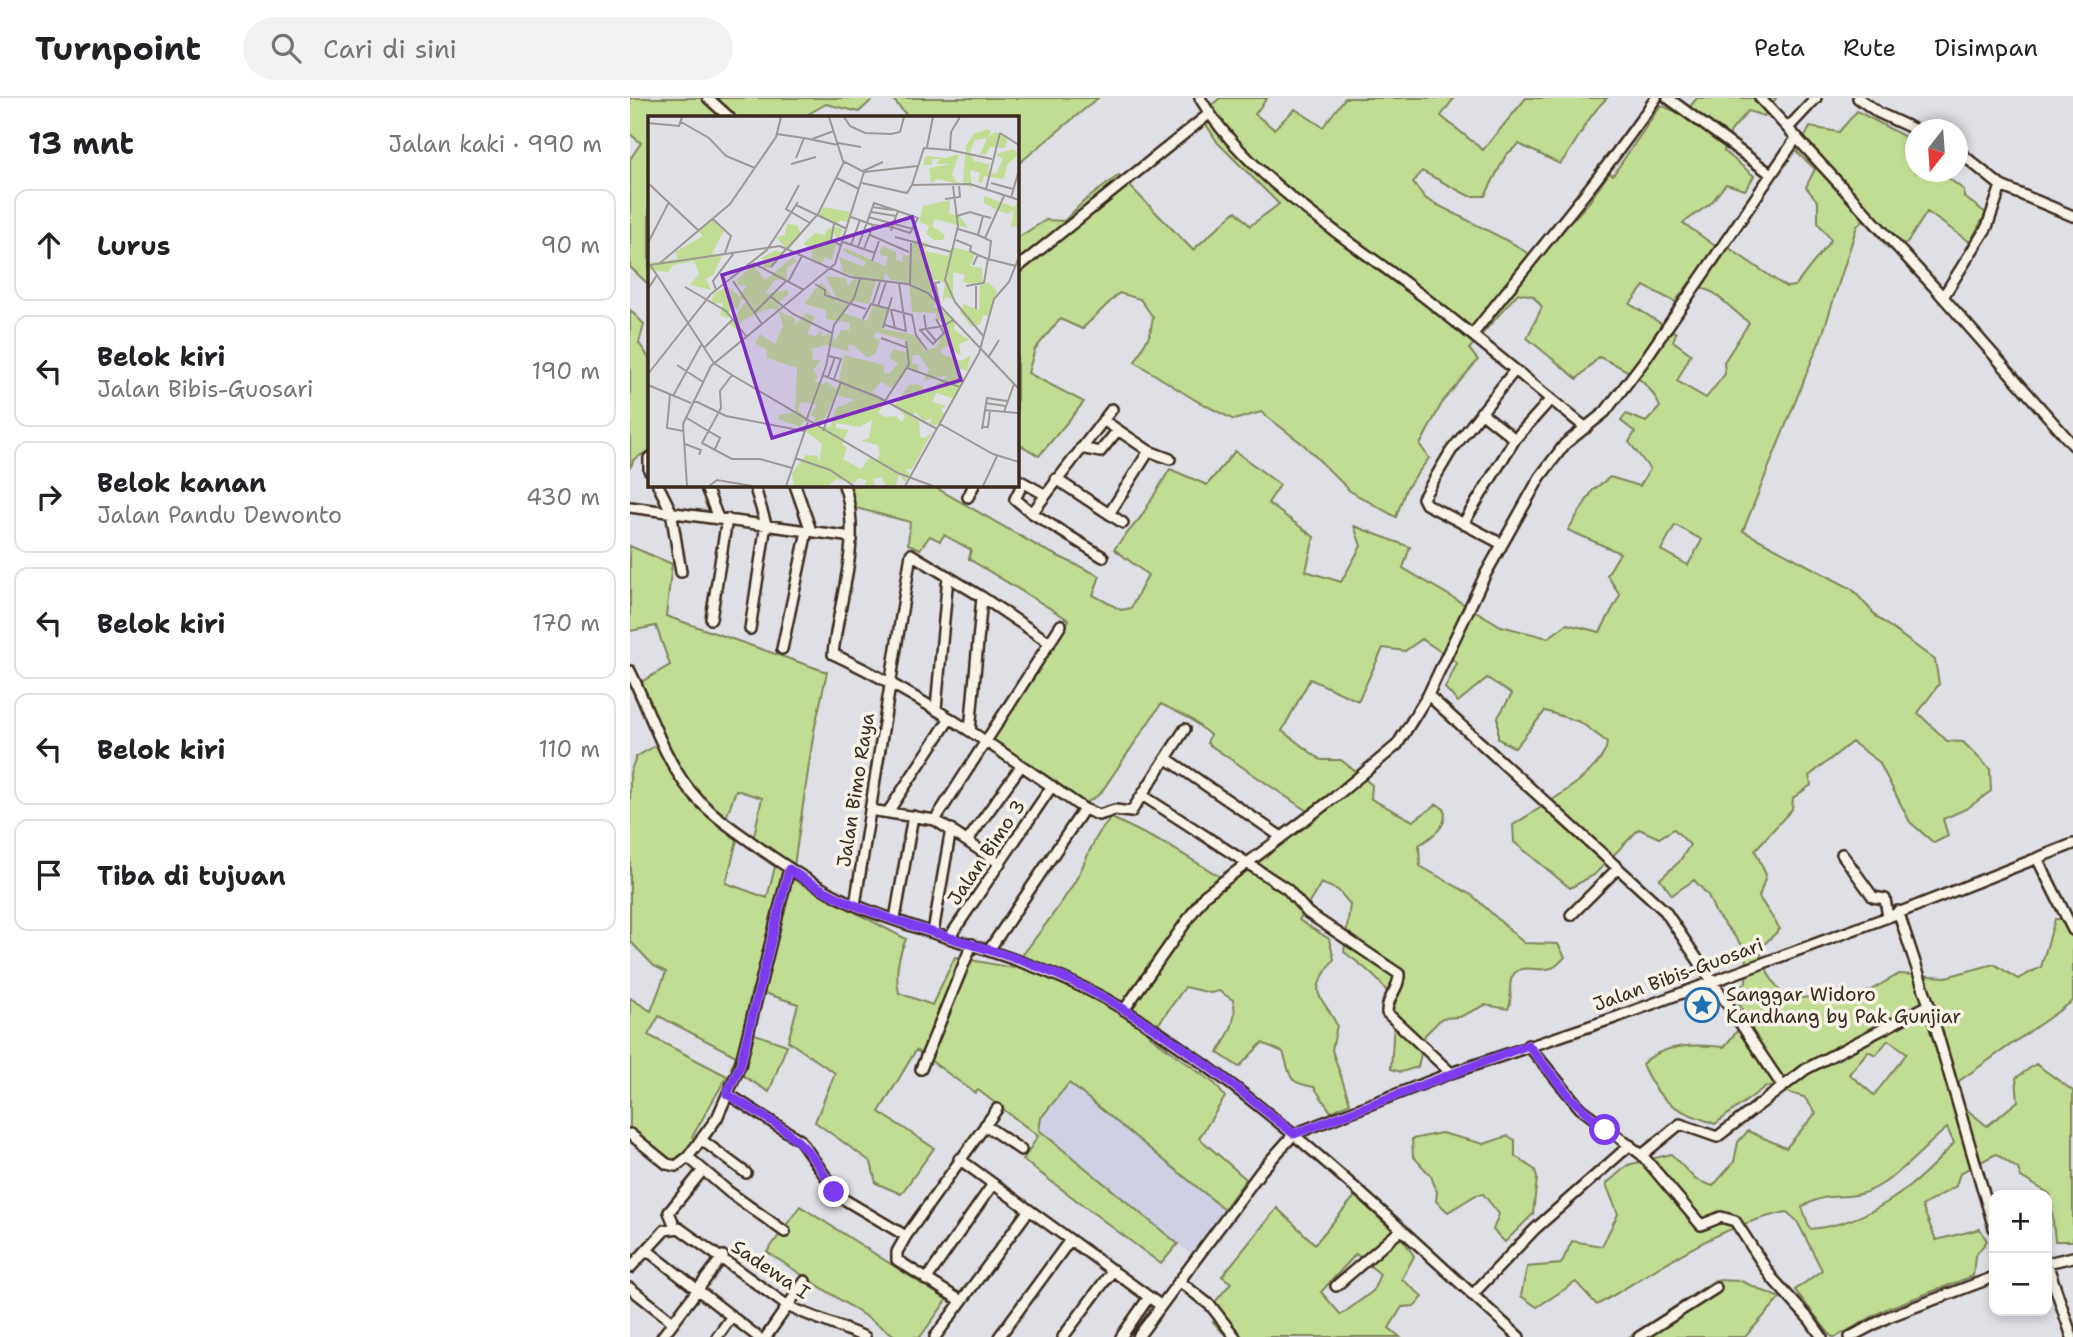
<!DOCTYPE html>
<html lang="id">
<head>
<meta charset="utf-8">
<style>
	body { margin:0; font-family:"Shantell Sans",sans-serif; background:#f2f2f2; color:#202124 }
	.controls { position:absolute; right:21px; bottom:21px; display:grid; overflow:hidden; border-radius:14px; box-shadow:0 4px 10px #0003 }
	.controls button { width:63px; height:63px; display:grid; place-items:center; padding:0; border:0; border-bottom:2px solid #e0e0e0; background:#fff; color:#202124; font:35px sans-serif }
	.compass { position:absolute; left:1275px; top:21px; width:63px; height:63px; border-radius:50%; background:#fff; box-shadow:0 4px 10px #0003; rotate:197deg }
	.stop { position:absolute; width:21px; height:21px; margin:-16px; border:5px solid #7c3aed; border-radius:50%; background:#fff }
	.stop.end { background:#7c3aed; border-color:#fff; box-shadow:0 2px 7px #0008 }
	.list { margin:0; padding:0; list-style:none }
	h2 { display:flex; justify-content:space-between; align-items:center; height:91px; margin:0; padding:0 28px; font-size:30px }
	h2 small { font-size:23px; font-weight:400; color:#757577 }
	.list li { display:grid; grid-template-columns:46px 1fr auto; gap:21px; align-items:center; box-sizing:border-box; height:112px; margin:0 14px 14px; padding:0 14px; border:2px solid #e0e0e0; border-radius:14px }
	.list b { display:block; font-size:26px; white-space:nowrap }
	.list p { margin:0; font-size:23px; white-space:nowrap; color:#757577 }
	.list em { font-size:23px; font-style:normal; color:#757577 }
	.icon { flex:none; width:38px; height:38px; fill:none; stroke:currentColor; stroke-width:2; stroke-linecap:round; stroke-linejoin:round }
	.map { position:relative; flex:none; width:1443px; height:1239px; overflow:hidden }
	header { display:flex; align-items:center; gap:42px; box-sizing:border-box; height:98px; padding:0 35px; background:#fff; border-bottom:2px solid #e0e0e0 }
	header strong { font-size:33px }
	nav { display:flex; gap:38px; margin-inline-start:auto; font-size:24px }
	.search { width:490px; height:63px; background:#f2f2f2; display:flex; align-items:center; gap:18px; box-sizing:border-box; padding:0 24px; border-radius:38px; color:#757577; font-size:26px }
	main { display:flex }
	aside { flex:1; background:#fff }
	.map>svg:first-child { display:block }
	.built { fill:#ced1e4 }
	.green { fill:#c1dd94; stroke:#7e8459; stroke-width:2; fill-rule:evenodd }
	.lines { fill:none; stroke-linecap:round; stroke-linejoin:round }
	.minor-casing { stroke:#3b2a1e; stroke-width:14 }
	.minor { stroke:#f7f3e8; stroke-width:9 }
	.route { stroke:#7c3aed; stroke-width:9 }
	.labels { text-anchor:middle; stroke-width:7; stroke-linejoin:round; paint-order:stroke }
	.street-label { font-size:19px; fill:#3b2a1e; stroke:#f7f3e8 }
	.poi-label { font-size:19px; fill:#3b2a1e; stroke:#f7f3e8; text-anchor:start }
	.inset-road { fill:none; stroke:#9d9796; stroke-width:2 }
	.view { fill:#7b2cbf; fill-opacity:0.15; stroke:#7b2cbf; stroke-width:3.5 }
	.inset-edge { fill:none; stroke:#3b2a1e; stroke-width:3.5 }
</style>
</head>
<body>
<header>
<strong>Turnpoint</strong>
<div class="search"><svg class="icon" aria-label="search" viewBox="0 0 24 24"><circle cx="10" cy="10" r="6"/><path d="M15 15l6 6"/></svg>Cari di sini</div>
<nav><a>Peta</a><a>Rute</a><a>Disimpan</a></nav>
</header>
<main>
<aside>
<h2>13 mnt<small>Jalan kaki · 990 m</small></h2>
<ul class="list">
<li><svg class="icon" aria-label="ahead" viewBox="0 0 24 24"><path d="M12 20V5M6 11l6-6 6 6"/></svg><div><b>Lurus</b></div><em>90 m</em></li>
<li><svg class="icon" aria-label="left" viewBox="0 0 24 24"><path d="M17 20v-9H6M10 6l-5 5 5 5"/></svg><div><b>Belok kiri</b><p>Jalan Bibis-Guosari</p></div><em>190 m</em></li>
<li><svg class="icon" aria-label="right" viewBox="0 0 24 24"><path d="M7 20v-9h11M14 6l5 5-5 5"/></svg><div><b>Belok kanan</b><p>Jalan Pandu Dewonto</p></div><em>430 m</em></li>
<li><svg class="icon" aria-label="left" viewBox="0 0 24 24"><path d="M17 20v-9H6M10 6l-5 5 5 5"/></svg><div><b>Belok kiri</b></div><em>170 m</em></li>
<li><svg class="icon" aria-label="left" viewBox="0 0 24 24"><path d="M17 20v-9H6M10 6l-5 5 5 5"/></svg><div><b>Belok kiri</b></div><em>110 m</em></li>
<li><svg class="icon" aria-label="arrive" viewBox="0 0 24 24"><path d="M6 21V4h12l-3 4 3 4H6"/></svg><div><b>Tiba di tujuan</b></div></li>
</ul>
</aside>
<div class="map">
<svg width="1443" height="1239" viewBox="0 0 1443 1239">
	<rect width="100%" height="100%" fill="#dfdfe6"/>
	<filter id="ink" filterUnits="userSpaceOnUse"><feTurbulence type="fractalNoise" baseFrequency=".0143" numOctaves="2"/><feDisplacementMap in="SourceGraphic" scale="14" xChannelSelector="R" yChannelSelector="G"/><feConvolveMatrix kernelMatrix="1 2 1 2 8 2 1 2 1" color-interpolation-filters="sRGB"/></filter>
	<g filter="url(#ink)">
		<path class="built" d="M439 985 607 1121 573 1164 548 1146 409 1032 411 1020Z"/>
		<path class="green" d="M0 0H244L229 14 196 6 173 19H19V187L0 169V61L11 45 0 36Z
			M262 0H468L387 67V19H278Z
			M590 0H637L625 16 644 31 665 11 693 29 715 0H824L811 18 853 52 896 0H977C956 19 948 45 930 66L889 46 876 57 855 98H839L792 73 783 85 796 101 884 146 907 162 960 103 979 75 983 77 1031 7 1053 17 1067 0H1146L1134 18 1118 13 1101 33 1094 53 1124 78 1115 92 1096 86 1080 106 1053 125 1095 155 1099 150 1156 189 1165 188 1201 142 1188 125V104L1176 89 1185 71 1167 54 1180 29 1209 34 1227 13 1285 44 1286 74H1310L1334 92V99L1356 115 1340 144 1297 114 1277 145 1259 151 1234 121 1227 128 1193 235 1113 433 1222 491 1248 520 1305 562 1309 586 1288 615 1317 643 1333 644 1360 671 1361 693 1338 710 1313 721 1318 738 1304 745 1280 724 1249 664 1222 644 1179 678 1181 687 1163 700 1162 711 1125 752 1136 777 1129 799 1150 831 1129 851 1139 877 1156 902 1202 896 1232 897 1269 876 1316 879 1364 866 1388 881 1411 869 1425 821H1443V903L1329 983 1331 1007 1357 1028 1388 1003 1386 980 1406 966 1443 993V1143H1425L1420 1096 1391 1079 1388 1071 1366 1056 1330 1075 1326 1088 1292 1108 1306 1142 1350 1131 1357 1143 1345 1158 1343 1178 1256 1211 1206 1239H1202L1165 1192 1192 1172 1167 1123 1157 1114C1087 1127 1027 1172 967 1207L946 1184 907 1209 891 1198 897 1169 931 1166 942 1143 972 1148 988 1116 976 1086 998 1067 1041 1056 1066 1082 1083 1088 1104 1064 1108 1044 1118 1033 1156 1050 1186 1015 1174 999 1136 988 1085 1026C1045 1011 1030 1007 1012 966 1034 945 1066 946 1094 949L1117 921 1102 892 1116 885 1117 853 1086 816 1078 797 1064 782 1042 797 1030 781 1049 764 1060 747 1044 731 1029 740 1009 731 964 777 940 790 884 744 883 727C907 711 976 674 977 644L950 624 915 613 885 650 868 641V619L882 596 857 580 828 604 815 590 827 565 792 541 775 553 753 550 728 603 680 581 652 633 691 662H711L742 687 741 701 783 723 807 706 814 711C819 728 802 739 789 747L790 768 843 798 894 845 928 846 935 859C930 864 925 871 917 871 905 873 889 865 882 879 877 890 884 901 878 911L855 907 830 919 812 920 795 937 788 969 771 974 761 971C765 901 773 898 714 854L720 806 708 792 691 785 669 822 699 841 704 861C677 899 689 892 707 927L702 952 720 1005 701 1014 684 989C655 984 662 979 653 954L632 945 609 969 588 955C597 938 609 922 603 902L589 893 581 895 555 889 520 938 585 986 595 999 569 1040 616 1081 594 1111 439 985 411 1020 409 1032 548 1146 531 1166 393 1062 408 1038 348 992 345 995 286 952 249 1014 304 1050 271 1096 246 1085 241 1064 185 1024 205 975 158 943 168 906 122 891 113 932 157 947 139 994 101 970 106 958 29 918 18 937 97 978 62 1039 68 1043 35 1070 0 1041V900L21 913 36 874 24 868 0 843V675L6 659 28 646 1 590 40 567 26 528 0 533V448L42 466 36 518 197 574 184 633 162 781 276 841C268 858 265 877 269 895L302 907 325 859 383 870C403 842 426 815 444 785 458 762 461 739 482 720L539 748 599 784 682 720 677 713 577 645 580 637 561 621 531 606 470 696 456 705 360 641 439 522 339 461 341 452 314 437 310 443 300 438 290 451 278 446 280 424 218 408 219 387H301L413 451 470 478 463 497 491 512 501 510 518 477 484 451 511 419 540 371 577 387 605 353 650 387 638 405 684 439 676 473 711 484 731 448 724 428 780 449 773 470 871 528 918 540 937 526 970 534 990 497 977 477 990 455 938 432 963 392 980 379 1010 388 1020 371 999 344 1005 334 991 323 996 316 1016 324 1030 309C1019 281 994 270 969 259L947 281 897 240 912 209 903 198 888 195 839 251 848 262 813 303 790 347 799 360 776 391 766 419 720 393 674 347 631 314 604 322 565 302 505 264 520 236 523 219 510 201 489 195 452 231 430 221 405 251 398 275 454 304 409 358 387 345V140L416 122 434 123 453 104 489 77 563 152 606 113 620 128 649 106 588 45 570 17ZM1060 184 1084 195 1119 225 1094 264 1095 276 1076 300 1047 283 1061 256 1043 243 1046 235 1000 206 1014 188 1045 204ZM1045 427 1072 442 1058 467 1031 452ZM106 692 132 700 121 752 145 769 137 800 96 785 110 731 96 720ZM1258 942 1277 955 1244 997 1219 976 1238 953 1246 957ZM1317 1030 1324 1045C1285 1089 1241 1125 1180 1131L1172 1109C1200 1093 1204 1102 1230 1096 1262 1088 1293 1049 1317 1030Z
			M0 212 14 226 9 245 19 260V353L4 361 0 370Z
			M811 1035 854 1046 878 1038 885 1042V1058L905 1072 907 1080 903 1116 875 1144 863 1132 869 1116 853 1096 846 1097 818 1114 806 1103 807 1094 801 1078 783 1058 782 1041Z
			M725 1098 774 1143 784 1158 772 1181 793 1199 785 1208 772 1209 759 1230 770 1239H597L583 1224 591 1212 585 1204 601 1185 592 1178 647 1110 685 1146ZM726 1156 750 1176 743 1193 711 1217 691 1194Z
			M170 1108 317 1202 290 1239H267L137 1154Z
			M1085 1182 1111 1183 1150 1200 1115 1239H999Z"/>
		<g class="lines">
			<g class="minor-casing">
				<path id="minor" d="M78 0 99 19
					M570 0C616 78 711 136 782 190 842 235 898 283 956 330
					M1038 0 1141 76
					M1130 0 1305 190 1443 347
					M1228 0 1249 15 1286 32
					M1158 30 1186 0
					M1328 53 1371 88 1443 118
					M387 170 579 16
					M1313 199 1357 129 1371 88
					M843 236C904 157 970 82 1026 0
					M851 314 885 341
					M473 322 519 353 540 361
					M451 350 470 354 487 333
					M19 360V372
					M387 381 414 396
					M426 381 493 425
					M393 385 385 401 402 415
					M28 387 41 413 51 474
					M75 387 88 420
					M165 387 181 433
					M214 387C233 443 209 499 203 556 293 598 373 654 454 711L469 717 485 712 501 714 555 631
					M338 399 344 387
					M0 409 215 438 222 442
					M479 416 519 353
					M833 426 885 341 921 301
					M872 446 796 406 793 400 821 353 885 272
					M473 459 402 415 482 311
					M81 521 97 421
					M120 531 136 426 124 387
					M152 551 177 433
					M0 573C18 609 31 653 55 686 73 711 99 728 124 746 156 769 190 792 227 808 315 844 410 860 493 911 639 1002 762 1124 889 1239
					M798 597 1035 813 1153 989
					M306 610 318 478
					M340 633 352 499 420 545
					M536 660 650 738
					M512 697 657 791 678 815 769 876C770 890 756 900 757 915L821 975
					M240 712 305 722 369 765
					M258 714 320 620
					M305 722 431 527
					M338 742 391 668
					M1212 756 1243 799 1255 801 1258 819
					M1407 760 1443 832
					M225 807 281 456 352 499
					M1268 813 1299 907 1364 1130
					M941 817 988 770
					M265 821 283 718
					M303 834 321 731
					M319 840 422 688
					M359 852 454 711
					M494 912 575 797 705 699 767 647 798 597 855 477 910 379 935 346 975 314 1014 263 1167 39
					M898 947 950 1010 1012 1057 1071 1127 1091 1119 1105 1123 1142 1180 1180 1222 1192 1239
					M291 971 342 846
					M98 996 170 1042 210 1099 276 1138 267 1154V1162L331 1203
					M355 1027 391 1052
					M0 1036 37 1066 46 1068 58 1059 99 1094 155 1134
					M73 1043 116 1075
					M1012 1057 1050 1026 1087 1039 1176 971 1299 907
					M58 1059 87 1020 110 968 159 771
					M329 1061 530 1207
					M45 1129 39 1114 73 1072
					M276 1138 367 1011
					M18 1153 128 1239
					M0 1170 35 1132 49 1130 159 1209 235 1239
					M296 1182 363 1086
					M549 1183 581 1208 605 1239
					M706 1188 771 1132
					M0 1190 43 1224
					M842 1197 905 1131 1000 1047
					M32 1239 93 1158
					M87 1239 102 1218
					M136 1239 175 1183
					M305 1239 399 1112
					M369 1239 440 1142
					M433 1239 483 1172
					M491 1239 519 1199
					M508 1239 631 1073 664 1036 821 975 987 919 1258 819 1443 746
					M1009 1239 1086 1190
					M1220 1239 1258 1219 1364 1179
					M1442 1239 1417 1165 1443 1159"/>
			</g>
			<use href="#minor" class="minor"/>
		</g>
	</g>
	<g class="lines" filter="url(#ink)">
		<path class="route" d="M204 1094C174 1036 150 1029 97 996L110 968 159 771C235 825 331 837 416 872 507 909 588 974 664 1036L898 947 941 1000 975 1032"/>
	</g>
	<defs>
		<g id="sight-ring" transform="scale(1.75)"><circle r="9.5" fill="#f7f3e8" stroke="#1f6fb2" stroke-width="1.5"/><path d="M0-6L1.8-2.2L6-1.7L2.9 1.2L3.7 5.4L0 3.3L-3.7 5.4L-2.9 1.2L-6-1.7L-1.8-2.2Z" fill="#1f6fb2"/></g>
	</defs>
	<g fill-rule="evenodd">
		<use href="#sight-ring" x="1072" y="907"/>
	</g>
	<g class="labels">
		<g class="street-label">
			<text transform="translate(225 692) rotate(-81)" y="7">Jalan Bimo Raya</text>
			<text transform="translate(356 754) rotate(-56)" y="7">Jalan Bimo 3</text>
			<text transform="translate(1048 876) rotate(-20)" y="7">Jalan Bibis-Guosari</text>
			<text transform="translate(141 1171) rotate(34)" y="7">Sadewa I</text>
		</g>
		<g class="poi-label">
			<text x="1096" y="903">Sanggar Widoro<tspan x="1096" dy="22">Kandhang by Pak Gunjiar</tspan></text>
		</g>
	</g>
	<g transform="translate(18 18)">
		<rect width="371" height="371" fill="#dfdfe6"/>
		<path d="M339 13 343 15 341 21 347 16 360 21 357 32 342 31 337 39 332 38 339 22 327 24 322 36 326 45 341 48 340 56 348 58 355 43 348 38 365 33 371 38 359 49 356 63 336 60 334 67 330 66 332 57 322 54 324 73 315 66 318 29 326 18ZM311 38 304 58 310 68 290 63 283 67 281 52 303 48H288L292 43H284V49H275L278 40 298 42ZM336 80 366 91 371 85 369 110 363 111 366 94 360 98 347 93 336 87ZM302 84 301 98 311 99 320 112 287 103 284 110 297 119 295 124H286L278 118 281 110 271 106 275 90ZM175 91 203 96 202 107 192 104 189 109 170 101ZM65 103 77 113 64 137 74 140 65 159 58 163 63 174 42 169 51 158 46 145 25 149 20 156 0 154V147L30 143 27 136 55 120 50 115ZM139 108 149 109 153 117 123 152H114L117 145 113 142 128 134 134 137 137 131 128 121 137 119ZM189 111 195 114 190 122 185 117 182 123 188 129 184 144 177 141 174 148 164 143V132L155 128 167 117 177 119 179 113ZM266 124 281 127 276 135 300 140 304 131 327 137 322 150 334 152 335 169 340 166 349 175 341 200 336 199 331 209 324 211 312 196 316 188 331 194 332 169 315 166 317 159 305 156V183L297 181 294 188 297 167 287 163 284 180 290 186 285 191 294 193 308 208 305 213 321 224 311 228 313 240 300 230 293 233 294 238 313 245 323 239 319 255 312 253 310 258 318 261 307 283 288 277 284 286 298 290 293 293 296 298 291 307 286 310 282 308 284 302 276 305 267 296 264 302 271 305 272 321 277 322 284 316 264 353H258L262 358 257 366 251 358 248 370H238L233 361 225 363 227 370H217L218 364 211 362 206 367 189 363 179 370H139L146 369 144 357 158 339 170 340 171 347 174 328 157 315 166 307 167 301 162 299 169 289 153 286 150 293 158 303 152 311 130 303 131 299 147 296 149 252 119 242V234L107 227 112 218 127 228 135 210 131 197 125 192 115 195 95 204 89 214 81 208 98 185 93 183 90 193 83 191 80 202 72 199 75 187H62L68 176 80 171 91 180 99 170 90 169 89 163 105 149 117 164 145 141 148 146 139 152V163L127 164 117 178 139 174 141 178 130 187 132 196 147 202V209L158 197 167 201 159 218 168 220 173 214 174 221 180 217 187 224 193 214H201L202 207 178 203V194L156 188 173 166 191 188 178 160 198 162 200 170 207 161 195 156 191 141 216 151 218 146 195 135 197 132 237 150 240 141 231 138 234 130 248 136V144L255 146V138L273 144 261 139ZM237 157 243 164 261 167 264 196 288 197 289 204 299 207 289 231 277 235 268 219 235 213 240 194 225 189 219 205 196 197 203 185 221 188 228 165 236 164ZM228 216 259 225 260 237 245 233 241 242 250 247 241 258 236 256V249L196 239 189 274 178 265 176 268 166 265 170 261 165 254 173 244H165L164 233 178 229 201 236 200 229H205L220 242 228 237 232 224 226 222ZM265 239H271L281 253 275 265 301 259 280 275 270 268 261 269 246 290 257 300 254 306 248 300 237 301 230 297 238 284 224 276 233 266 246 273 261 252 271 256 270 249 264 247ZM188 279 207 284 188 292 182 311H172ZM224 304 221 322 213 325 230 329 232 338 229 344 222 341 213 353 195 343 199 332 194 329 200 314 188 312V307L212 311Z" fill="#c1dd94" fill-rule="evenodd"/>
		<path class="inset-road" d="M196 1 202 10 217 17 243 18 252 16 256 1M312 1 303 16 302 34 344 43M33 6 61 22 78 40 107 52M0 7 31 10 34 1M352 17 371 29M129 18 156 22 148 42M156 22 190 29M164 23 186 15M190 27 213 31M279 31 285 1M143 48 168 41M215 55 235 46M216 56 269 50M189 62 211 73M0 67 51 115M214 67 259 77 264 69 322 68 371 84M343 67 365 73M151 69 138 93 162 107M264 69 276 32 302 34M305 70 310 110 297 164 307 186 336 221M338 73 352 17M363 82 371 54M297 83 312 81 311 70M148 89 199 113M224 91 245 94M223 96 248 100M309 100 322 96 335 100M203 101 225 109 244 111 262 117 270 102 250 95 244 111 243 115M220 101 265 113M65 103 83 120 77 137M186 108 183 124 194 130M310 113 330 119 335 100 343 102M222 119 261 136M330 119 343 125 341 142M247 121 304 136M337 122 356 80M308 124 323 130 322 135 330 139 325 149M195 126 227 137M0 127 21 86M203 129 212 104M210 131 226 87 250 95M120 132 150 86M139 133 170 98 196 46M216 133 225 109M340 143 368 150M224 145 231 125M12 147 82 88 128 21 133 1M105 147 156 174M123 151 138 133M9 159 2 149 132 130 202 161 260 168 280 177 371 273M85 165 114 208M140 166 154 140M167 168 177 174V179L218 193M262 169 263 127M318 170 336 167 340 143 330 139M37 171 78 195 98 220M0 173 9 159 66 247 84 259 250 357 285 370M68 174 65 165 86 137M122 180 145 198 184 217M225 187 232 166M292 189 287 167 292 166M230 190 238 166M328 193V170M106 197 138 165M276 199 278 213 288 225M215 203 223 188 264 199 268 219 279 234M237 209 247 212 243 194M235 212 244 181M247 212 258 215 251 167M271 214 295 210 305 204M272 214 285 228 296 217 288 203M233 222 260 232M56 232 84 204M181 240 193 243 186 263M340 242 351 224M29 249 55 266M259 252 312 271M0 258 63 178 120 133M84 259 72 275 73 292 54 327 84 343H112L144 352M174 259 232 282 289 313M180 261 187 241M0 269 43 287M22 278 19 312 35 315M25 280 53 229M45 284 78 300 156 315M237 285 261 248 258 225M337 287 358 290M336 294 371 297M356 296 366 268M37 301 72 322 67 333M158 305 178 250 186 209 206 182 212 163M292 308 345 338 371 346M334 311H340L342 295M334 313 339 282 359 285M175 315 193 266M37 328 53 334 51 339M147 342 182 354 206 370M39 370 35 308 63 250 187 148 216 56 195 45 181 1M61 370 69 364 104 370M138 370 160 306M257 370 331 237 346 183 361 166 371 141M335 370 349 340"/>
		<path class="view" d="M264 101 313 264 124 322 74 159Z"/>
		<rect width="371" height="371" class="inset-edge"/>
	</g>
</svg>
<div class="controls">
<button>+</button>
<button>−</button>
</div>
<svg class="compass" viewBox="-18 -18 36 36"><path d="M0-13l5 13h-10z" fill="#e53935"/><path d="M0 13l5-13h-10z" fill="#757577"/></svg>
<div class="stop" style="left:975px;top:1032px"></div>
<div class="stop end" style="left:204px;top:1094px"></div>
</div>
</main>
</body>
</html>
